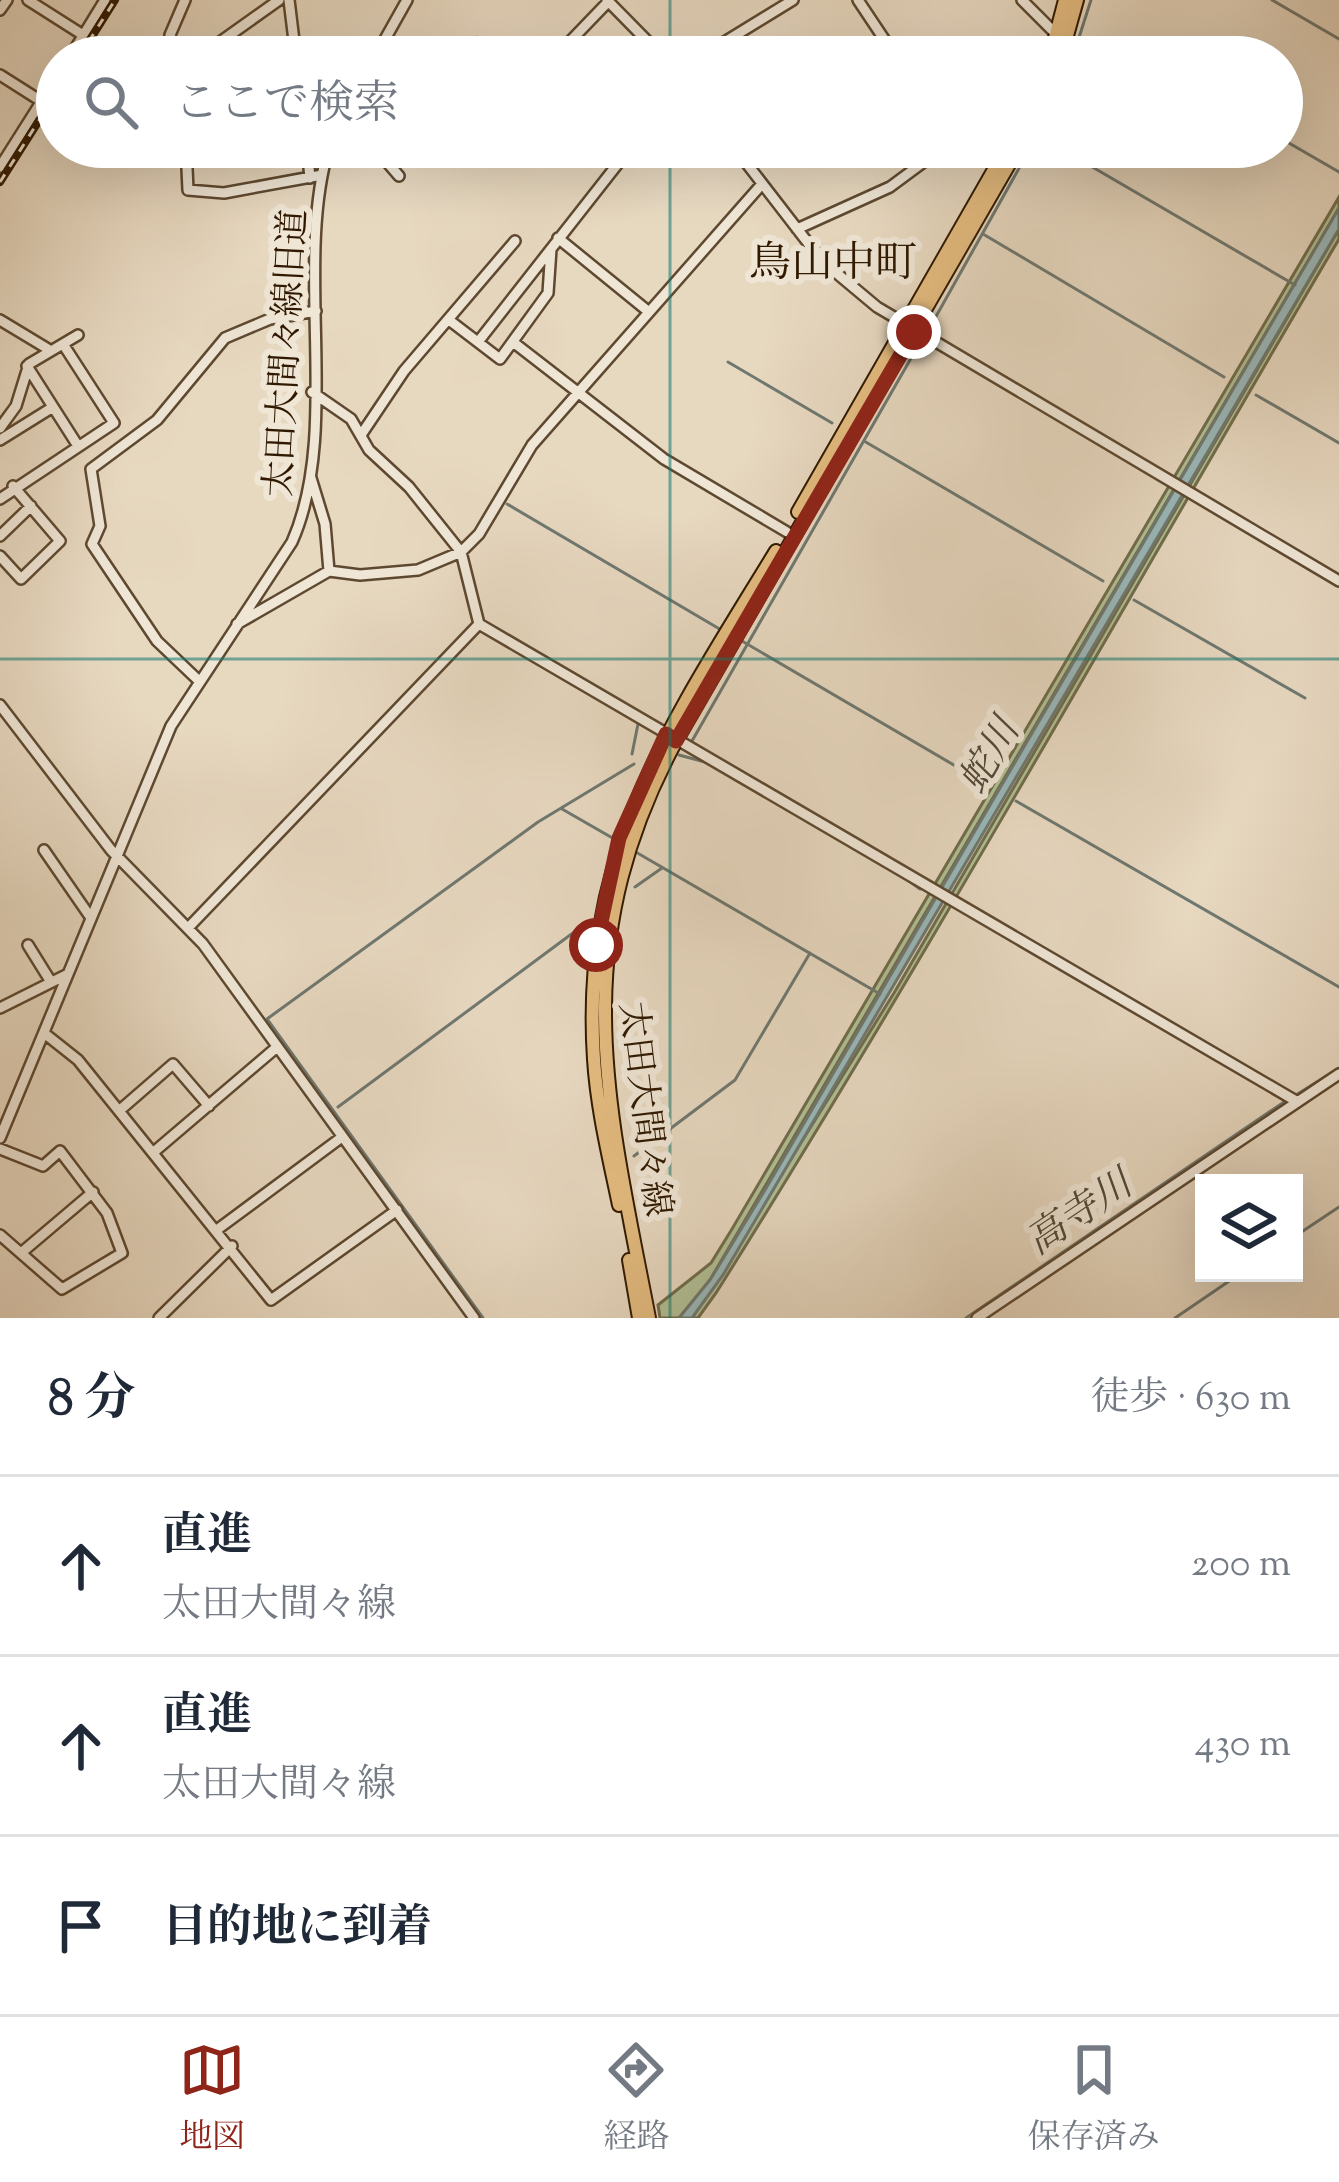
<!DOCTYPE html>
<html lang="ja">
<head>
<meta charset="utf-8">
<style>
	body { margin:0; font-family:"Sorts Mill Goudy","Noto Serif JP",serif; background:#f2f2f3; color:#1f2937 }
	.controls { position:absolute; right:36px; bottom:36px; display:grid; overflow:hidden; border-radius:0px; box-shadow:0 12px 48px #0002 }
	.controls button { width:108px; height:108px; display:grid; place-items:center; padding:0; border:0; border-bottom:3px solid #e0e1e3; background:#fff; color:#1f2937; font:60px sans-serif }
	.stop { position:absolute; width:36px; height:36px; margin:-27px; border:9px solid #8f2418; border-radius:50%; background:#fff }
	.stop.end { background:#8f2418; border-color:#fff; box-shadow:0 3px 12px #0008 }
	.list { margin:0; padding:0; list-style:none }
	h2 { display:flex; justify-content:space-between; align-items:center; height:156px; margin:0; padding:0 48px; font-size:51px }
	h2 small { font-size:39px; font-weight:400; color:#747a83 }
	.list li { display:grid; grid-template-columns:78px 1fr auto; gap:36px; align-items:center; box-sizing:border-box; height:180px; padding:0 48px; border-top:3px solid #e0e1e3 }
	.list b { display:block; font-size:45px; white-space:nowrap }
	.list p { margin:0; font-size:39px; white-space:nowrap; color:#747a83 }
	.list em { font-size:39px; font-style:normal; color:#747a83 }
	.icon { flex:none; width:66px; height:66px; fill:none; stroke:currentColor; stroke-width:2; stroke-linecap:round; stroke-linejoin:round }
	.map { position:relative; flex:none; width:1339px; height:1318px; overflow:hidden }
	.search { position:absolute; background:#fff; box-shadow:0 12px 48px #0002; left:36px; right:36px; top:36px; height:132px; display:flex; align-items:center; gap:30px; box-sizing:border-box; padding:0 42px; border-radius:66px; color:#747a83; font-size:45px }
	.sheet { height:696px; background:#fff }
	nav { display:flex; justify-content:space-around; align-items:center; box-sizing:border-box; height:168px; border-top:3px solid #e0e1e3; background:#fff; font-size:33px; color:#747a83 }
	nav a { display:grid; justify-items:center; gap:6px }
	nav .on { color:#8f2418 }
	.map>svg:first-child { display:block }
	.green { fill:#b1c096; stroke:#706c4b; stroke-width:3 }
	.water { fill:#99b8ba; stroke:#6f7870; stroke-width:3 }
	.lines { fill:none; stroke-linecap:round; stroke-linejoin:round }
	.stream { stroke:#6f7870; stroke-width:3 }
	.minor-casing { stroke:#5e4930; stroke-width:14 }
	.major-casing { stroke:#301900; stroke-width:16 }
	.minor { stroke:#efe6d6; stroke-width:9 }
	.major { stroke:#e4bc80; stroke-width:12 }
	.rail-casing { stroke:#301900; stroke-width:8 }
	.rail { stroke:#efe6d6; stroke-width:3; stroke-dasharray:9; stroke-linecap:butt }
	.route { stroke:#8f2418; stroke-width:15 }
	.grid { fill:none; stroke:#0f766e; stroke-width:3; stroke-opacity:0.55 }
	.labels { text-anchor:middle; stroke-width:12; stroke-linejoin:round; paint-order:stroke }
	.street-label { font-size:36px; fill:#301900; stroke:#efe6d6 }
	.water-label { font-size:39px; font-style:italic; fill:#504938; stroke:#efe6d6 }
	.quarter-label { font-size:42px; fill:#301900; stroke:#efe6d6 }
</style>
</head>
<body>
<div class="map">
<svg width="1339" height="1318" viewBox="0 0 1339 1318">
	<rect width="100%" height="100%" fill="#e7d8c0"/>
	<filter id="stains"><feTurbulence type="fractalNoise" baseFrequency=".00167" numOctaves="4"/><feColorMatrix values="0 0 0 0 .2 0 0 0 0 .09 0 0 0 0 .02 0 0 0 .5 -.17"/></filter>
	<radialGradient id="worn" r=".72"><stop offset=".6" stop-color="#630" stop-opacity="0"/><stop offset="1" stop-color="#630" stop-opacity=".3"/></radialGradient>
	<path class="green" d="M1339 197V208L710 1280 679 1318H660L658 1305 711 1263 732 1229Z
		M1339 229V239C1131 591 934 947 716 1293L698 1318H692L894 993Z"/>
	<path class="water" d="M1339 208V229L723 1275 692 1318H679L710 1280 765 1190Z"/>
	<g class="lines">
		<path class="stream" d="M1272 0 1339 39
			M1075 50 1091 0
			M1072 57 1112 38 1143 57
			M1282 139 1339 172
			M1058 147 1295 285
			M983 234 1224 377
			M934 320 1031 147
			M728 362 832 423
			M1256 395 1339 443
			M864 441 1103 581
			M507 504 723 631
			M1134 600 1305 698
			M742 641 988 785
			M692 741 914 353
			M632 754 638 724
			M679 755 705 762
			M1016 801 1339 987
			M562 809 616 840
			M634 851 880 994
			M905 878 920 889
			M635 887 662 868
			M1296 1095 1339 1068
			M338 1107 585 924
			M634 1156 735 1080 810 953
			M1294 1237 1339 1207
			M483 1318 267 1019 538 822 634 764
			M966 1318 1287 1100
			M1175 1318 1241 1273"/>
		<g class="minor-casing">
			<path id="minor" d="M28 0 83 35
				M289 0 296 57
				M607 0 663 57
				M858 0 896 57
				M1022 0 1057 35
				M0 10 7 0
				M70 57 105 0
				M179 57 170 35 185 0
				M199 57 279 0
				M375 57 407 0
				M461 57 477 43 496 57
				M555 57 608 2
				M700 57 793 0
				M0 75 41 101
				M186 147 188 190 224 193 322 175
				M307 147 310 178
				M374 147 399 176
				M440 147 455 152 459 147
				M734 147 822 261 877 307 1339 581
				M979 147 995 168
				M0 167 57 77
				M797 229 890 187 944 147
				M558 238 649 312
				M0 320 48 349
				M449 320 500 359 548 293 551 249
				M478 342 631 147
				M513 342 664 459 787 532
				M27 366 78 446
				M312 392 351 419 369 450 409 487 461 552 479 624 1296 1101
				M0 428 16 406 29 364 78 335
				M361 435 404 371 515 241
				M0 440 53 407
				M311 478 325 524 329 571
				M0 499 114 423 63 344
				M0 536 31 506
				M0 556 21 579 60 541 13 486
				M237 624 329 571 360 575 418 570 461 552 479 534 532 445 762 184
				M198 680 157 641 92 544 100 526 91 469 157 420 225 338 270 319 316 311
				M0 705 111 850 203 944 474 1318
				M44 850 91 918
				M188 928 479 624
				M28 945 51 982
				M0 1008 68 974
				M44 1033 78 1060 271 1300 397 1210
				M120 1110 173 1064 209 1106
				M0 1138 171 726 292 542C342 429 293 266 329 147
				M0 1149 43 1166 60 1151 107 1213 122 1253 62 1289 0 1235
				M155 1151 277 1047
				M218 1229 342 1137
				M21 1253 93 1192
				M159 1318 232 1246
				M977 1318 1339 1074"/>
		</g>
		<g class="major-casing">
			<path id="major" d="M1050 57 1065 0
				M1061 57 1077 0
				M798 512 1007 147
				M619 1205C609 1157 597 1108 594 1059 580 851 673 720 776 551
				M629 1260 639 1318
				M649 1318C607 1101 565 947 676 741L1019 147"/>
		</g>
		<use href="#minor" class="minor"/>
		<use href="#major" class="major"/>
		<g class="rail-casing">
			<path id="rail" d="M79 57 115 0
				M0 182 57 92"/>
		</g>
		<use href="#rail" class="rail"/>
	</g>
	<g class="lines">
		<path class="route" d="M596 945 619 838 666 734 676 741 914 332"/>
	</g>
	<path class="grid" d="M670 0V57M670 147V1318M0 659H1339"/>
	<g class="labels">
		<g class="street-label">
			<text transform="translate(284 353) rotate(-87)" y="13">太田大間々線旧道</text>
			<text transform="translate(647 1109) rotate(83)" y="13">太田大間々線</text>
		</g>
		<g class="water-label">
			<text transform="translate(988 755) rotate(-60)" y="14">蛇川</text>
			<text transform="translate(1078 1211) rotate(-34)" y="14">高寺川</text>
		</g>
		<g class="quarter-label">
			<text x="833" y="276">鳥山中町</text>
		</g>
	</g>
	<rect width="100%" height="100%" filter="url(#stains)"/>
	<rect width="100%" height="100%" fill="url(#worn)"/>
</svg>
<div class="controls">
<button><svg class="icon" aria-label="layers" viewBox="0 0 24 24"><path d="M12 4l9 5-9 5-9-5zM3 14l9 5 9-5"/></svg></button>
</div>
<div class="stop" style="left:596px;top:945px"></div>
<div class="stop end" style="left:914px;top:332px"></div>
<div class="search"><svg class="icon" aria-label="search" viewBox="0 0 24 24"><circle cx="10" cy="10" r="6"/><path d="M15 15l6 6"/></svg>ここで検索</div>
</div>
<section class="sheet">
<h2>8 分<small>徒歩 · 630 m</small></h2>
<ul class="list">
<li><svg class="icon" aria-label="ahead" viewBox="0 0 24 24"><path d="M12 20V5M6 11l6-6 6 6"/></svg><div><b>直進</b><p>太田大間々線</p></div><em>200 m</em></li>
<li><svg class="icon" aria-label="ahead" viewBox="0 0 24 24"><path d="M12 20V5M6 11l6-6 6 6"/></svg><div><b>直進</b><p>太田大間々線</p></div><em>430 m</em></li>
<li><svg class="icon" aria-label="arrive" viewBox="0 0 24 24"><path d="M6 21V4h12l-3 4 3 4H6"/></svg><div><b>目的地に到着</b></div></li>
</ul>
</section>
<nav>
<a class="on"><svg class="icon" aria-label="map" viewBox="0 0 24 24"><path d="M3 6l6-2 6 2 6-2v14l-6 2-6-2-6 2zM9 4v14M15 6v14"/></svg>地図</a>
<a><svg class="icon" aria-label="directions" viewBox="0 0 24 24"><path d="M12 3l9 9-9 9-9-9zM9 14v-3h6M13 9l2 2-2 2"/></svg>経路</a>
<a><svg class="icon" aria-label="saved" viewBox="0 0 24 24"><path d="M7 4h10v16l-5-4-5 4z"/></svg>保存済み</a>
</nav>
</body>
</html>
